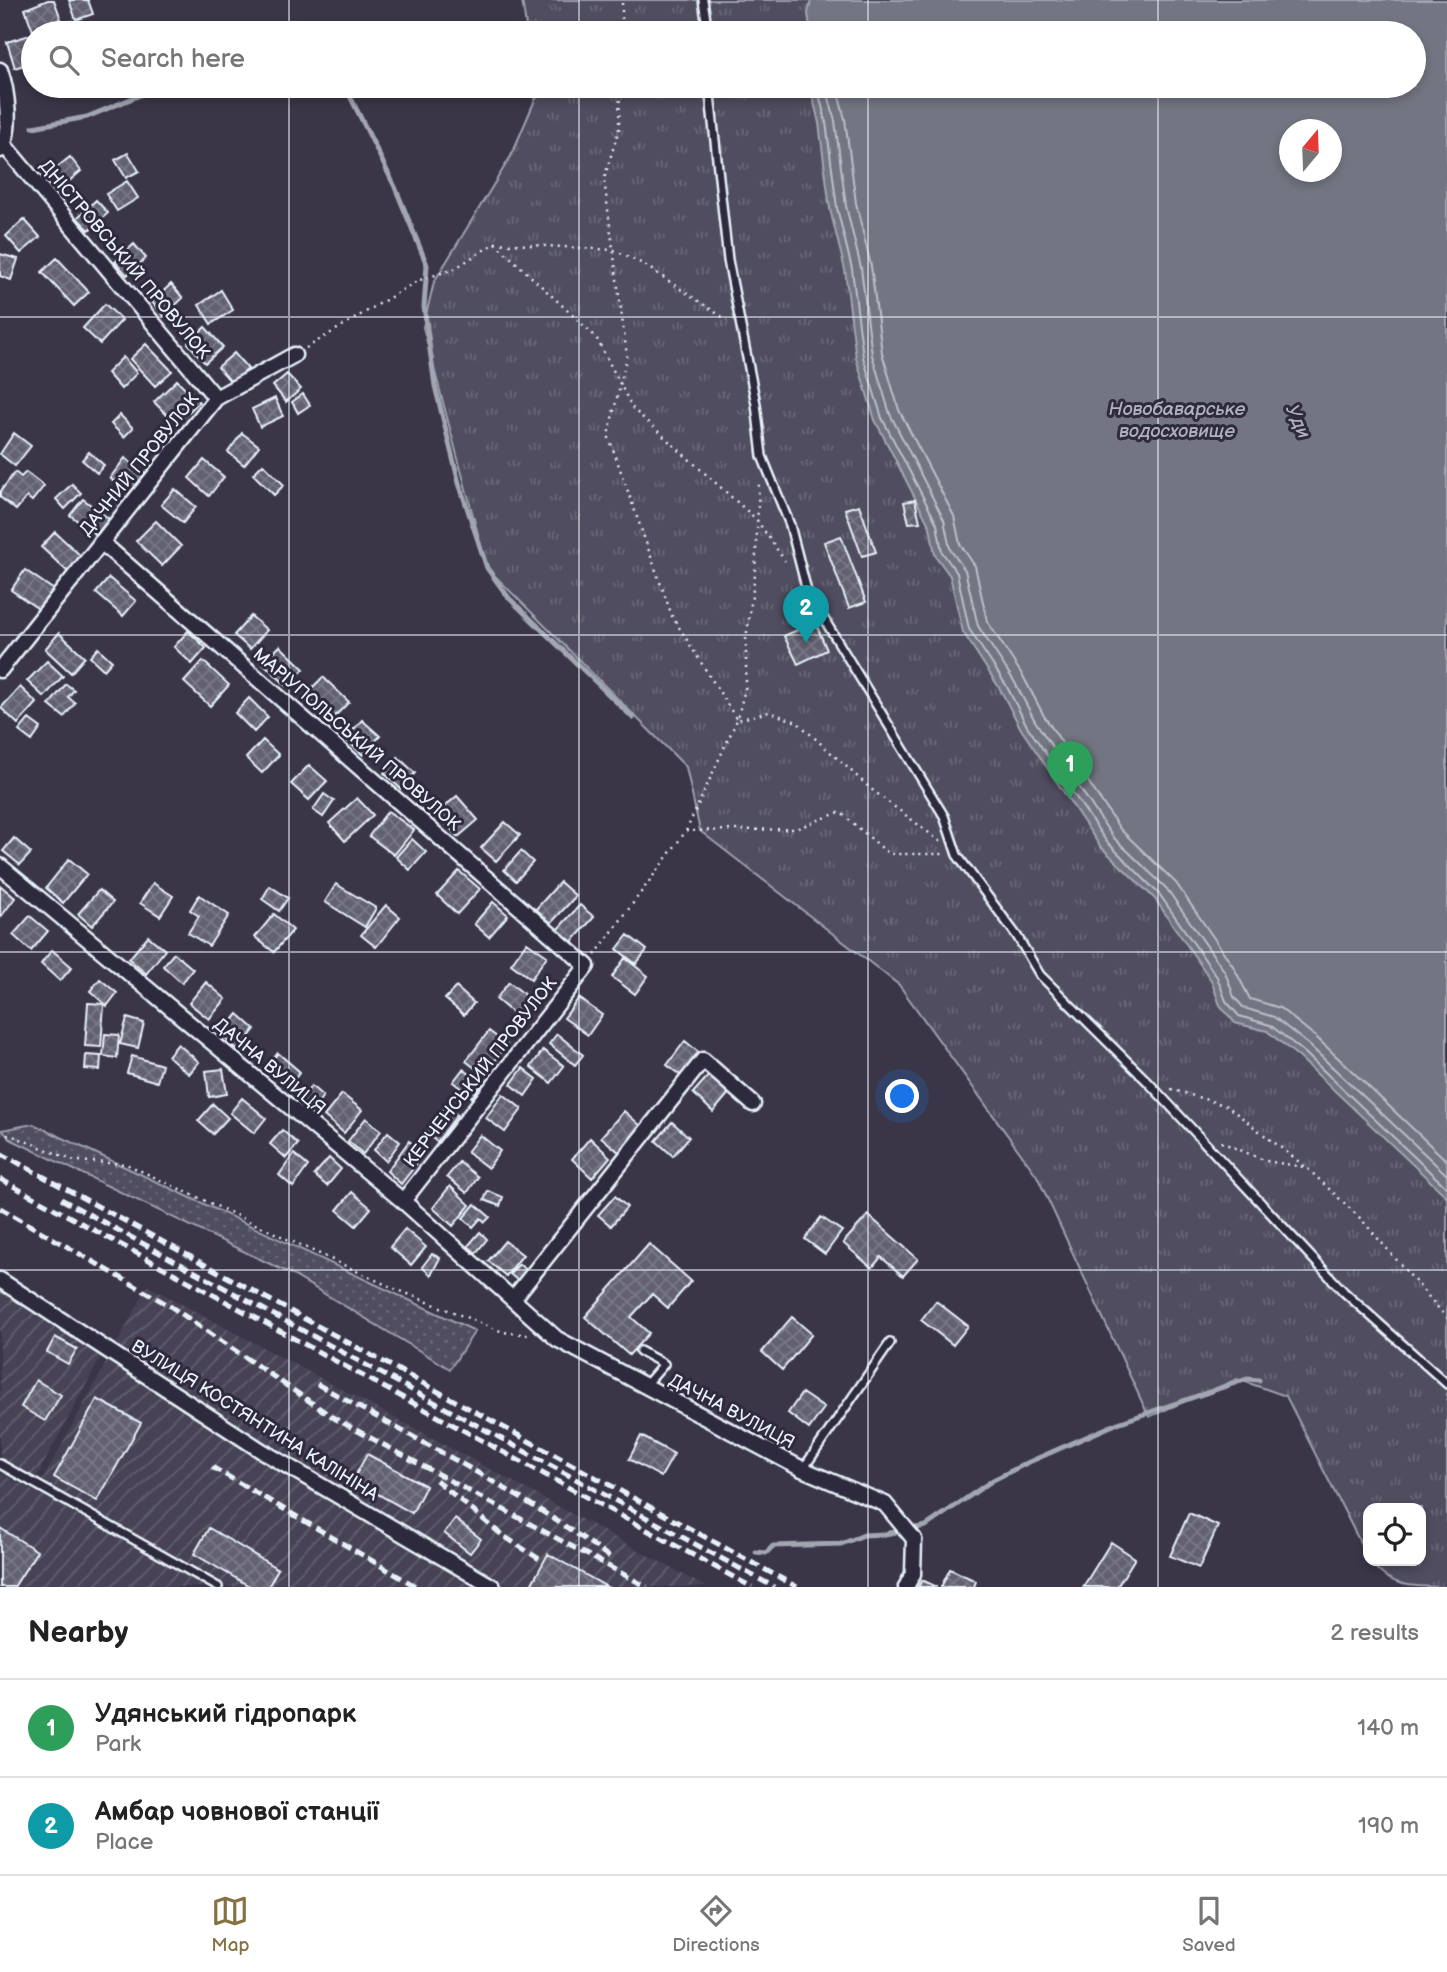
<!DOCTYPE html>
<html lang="en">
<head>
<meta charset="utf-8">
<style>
	body { margin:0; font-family:"Balsamiq Sans",sans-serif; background:#f2f2f2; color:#222 }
	.controls { position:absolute; right:21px; bottom:21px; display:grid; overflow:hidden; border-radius:14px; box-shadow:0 4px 10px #0003 }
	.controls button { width:63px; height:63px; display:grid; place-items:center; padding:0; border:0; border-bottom:2px solid #e0e0e0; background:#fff; color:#222; font:35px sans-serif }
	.compass { position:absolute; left:1279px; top:119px; width:63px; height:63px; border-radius:50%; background:#fff; box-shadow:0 4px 10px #0003; rotate:19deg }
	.you { position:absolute; left:903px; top:1097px; width:24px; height:24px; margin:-18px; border:5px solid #fff; border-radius:50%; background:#1a73e8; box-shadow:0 0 0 10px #1a73e833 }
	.badge { display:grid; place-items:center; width:46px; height:46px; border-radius:50%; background:#857141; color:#fff; font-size:23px; font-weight:700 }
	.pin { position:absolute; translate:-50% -58px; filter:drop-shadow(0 2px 4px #0008) }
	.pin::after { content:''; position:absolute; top:37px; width:24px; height:21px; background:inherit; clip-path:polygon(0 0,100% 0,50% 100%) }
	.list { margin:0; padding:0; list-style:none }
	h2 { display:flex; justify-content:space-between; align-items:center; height:91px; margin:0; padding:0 28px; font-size:30px }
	h2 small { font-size:23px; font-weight:400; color:#767676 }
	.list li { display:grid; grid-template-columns:46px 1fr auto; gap:21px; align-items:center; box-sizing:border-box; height:98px; padding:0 28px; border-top:2px solid #e0e0e0 }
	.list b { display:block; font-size:26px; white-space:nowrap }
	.list p { margin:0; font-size:23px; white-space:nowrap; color:#767676 }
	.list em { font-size:23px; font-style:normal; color:#767676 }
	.icon { flex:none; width:38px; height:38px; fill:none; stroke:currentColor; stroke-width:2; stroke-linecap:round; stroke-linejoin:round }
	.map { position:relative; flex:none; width:1447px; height:1587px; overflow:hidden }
	.search { position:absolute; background:#fff; box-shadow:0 4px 10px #0003; left:21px; right:21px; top:21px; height:77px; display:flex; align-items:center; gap:18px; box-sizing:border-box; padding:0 24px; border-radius:38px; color:#767676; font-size:26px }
	.sheet { height:287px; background:#fff }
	nav { display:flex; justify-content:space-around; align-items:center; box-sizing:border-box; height:98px; border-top:2px solid #e0e0e0; background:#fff; font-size:19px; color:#767676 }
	nav a { display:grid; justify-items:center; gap:4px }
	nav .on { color:#857141 }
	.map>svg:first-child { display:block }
	.industrial { fill:url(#industrial-furrows) }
	.grass { fill:url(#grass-dots); stroke:#9ca0ac; stroke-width:2 }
	.park { fill:url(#park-tufts); stroke:#9ca0ac; stroke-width:2; fill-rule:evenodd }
	.water { fill:#737482; stroke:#a2a6b1; stroke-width:2; fill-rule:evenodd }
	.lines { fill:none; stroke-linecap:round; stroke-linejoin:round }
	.shore { stroke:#b9bfc9; stroke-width:2 }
	.stream { stroke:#a2a6b1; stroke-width:5 }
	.building { fill:url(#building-cross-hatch); stroke:#e8f1f8; stroke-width:2 }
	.service-casing { stroke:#e8f1f8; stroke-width:12 }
	.minor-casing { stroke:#e8f1f8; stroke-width:19 }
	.path { stroke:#e8f1f8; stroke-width:2.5; stroke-dasharray:2 5; stroke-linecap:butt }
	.service { stroke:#2f2a3d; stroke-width:7 }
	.minor { stroke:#2f2a3d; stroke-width:14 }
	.rail { stroke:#e8f1f8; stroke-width:5; stroke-dasharray:10 5; stroke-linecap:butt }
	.grid { fill:none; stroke:#e8f1f8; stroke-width:2; stroke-opacity:0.55 }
	.labels { text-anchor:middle; stroke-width:6; stroke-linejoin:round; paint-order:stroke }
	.street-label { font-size:18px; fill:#e8f1f8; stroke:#2f2a3d }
	.water-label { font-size:19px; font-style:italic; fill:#aeb2bd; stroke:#2f2a3d }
</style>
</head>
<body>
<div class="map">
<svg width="1447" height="1587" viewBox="0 0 1447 1587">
	<defs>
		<pattern id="industrial-furrows" width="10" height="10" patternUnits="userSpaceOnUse" patternTransform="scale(1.75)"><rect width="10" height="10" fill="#464354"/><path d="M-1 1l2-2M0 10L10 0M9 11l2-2" fill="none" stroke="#615f6d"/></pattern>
		<pattern id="grass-dots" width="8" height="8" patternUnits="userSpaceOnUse" patternTransform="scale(1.75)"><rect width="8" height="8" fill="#504e5f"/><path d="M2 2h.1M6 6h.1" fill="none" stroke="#696877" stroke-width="1.8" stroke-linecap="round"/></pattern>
		<pattern id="park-tufts" width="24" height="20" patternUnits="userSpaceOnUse" patternTransform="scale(1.75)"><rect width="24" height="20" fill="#504e5f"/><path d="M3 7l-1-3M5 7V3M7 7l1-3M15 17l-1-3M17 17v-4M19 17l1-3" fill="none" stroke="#696877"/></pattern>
		<pattern id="building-cross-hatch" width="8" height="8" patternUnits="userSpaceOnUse" patternTransform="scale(1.75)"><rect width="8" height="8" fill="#636171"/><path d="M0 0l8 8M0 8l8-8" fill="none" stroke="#797886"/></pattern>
	</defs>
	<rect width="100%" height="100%" fill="#3a3648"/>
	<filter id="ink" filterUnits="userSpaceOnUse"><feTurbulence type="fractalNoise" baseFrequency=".0143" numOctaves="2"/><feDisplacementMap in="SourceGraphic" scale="14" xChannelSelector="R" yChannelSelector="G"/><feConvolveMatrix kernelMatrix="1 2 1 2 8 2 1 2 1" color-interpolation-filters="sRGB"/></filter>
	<g filter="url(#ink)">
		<path class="industrial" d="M148 1286 427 1435 706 1587H0V1473L36 1492Z
			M0 1292 102 1355 36 1478 0 1457Z"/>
		<path class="grass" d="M33 1124 475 1331 450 1369 291 1274 10 1139 2 1130Z"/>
		<path class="park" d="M522 0H1447V1587C1412 1587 1388 1587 1370 1561H1421V1508H1368V1558L1286 1396 1237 1379 1149 1417 1037 1176 899 985 700 831 686 767 487 568 423 327 434 282 511 156 538 93 537 86H1414V33H527ZM1290 130H1332V172H1290Z"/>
		<path class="water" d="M811 0H1447V1197L1299 1057 1267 1031 1235 1023 1220 1005 1211 980 1155 899 1100 846 1021 729 1000 689 963 632 950 576 935 555 930 527 875 420 856 358 845 270 830 209 819 123 810 86H1414V33H811L808 14ZM1290 130H1332V172H1290Z"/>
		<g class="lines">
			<path class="shore" d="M817 86 826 122 837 208 852 269 863 357 882 418 937 524 942 552 957 573 969 629 1006 685 1027 726 1106 841 1160 895 1217 977 1226 1001 1239 1016 1270 1025 1304 1052 1447 1188
				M826 86 835 121 846 206 861 268 872 355 890 414 944 520 950 549 965 570 978 626 1014 681 1035 721 1112 836 1167 889 1225 972 1234 997 1244 1008 1274 1017 1309 1045 1447 1175
				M836 86 845 119 856 203 871 266 882 353 899 410 954 516 960 544 975 566 987 621 1023 676 1044 716 1120 829 1176 883 1233 966 1250 999 1280 1008 1316 1037 1447 1161"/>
			<path class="stream" d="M289 33 314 23 319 33
				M345 86 395 187 427 265 424 307 435 386 459 483 487 568 509 598 633 718
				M33 127 87 117 162 86
				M756 1552 766 1553 773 1546 841 1544 864 1535 885 1534 926 1526 993 1480 1029 1462 1118 1423 1247 1379 1259 1380"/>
		</g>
		<path class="building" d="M48 0H54L61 19 33 31 25 9Z
			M69 0H88L93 14 76 20Z
			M72 21 77 33H52L50 28Z
			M33 34V62L15 68 7 42Z
			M128 153 139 171 126 178 115 160Z
			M70 157 81 171 62 187 51 172Z
			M127 181 138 198 117 211 106 194Z
			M96 200 108 213 89 230 77 218Z
			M24 219 40 237 21 253 6 236Z
			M134 244 146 258 127 275 115 262Z
			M0 254 18 259 11 280 0 276Z
			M57 258 89 292 74 306 42 272Z
			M171 284 183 298 164 316 152 302Z
			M221 290 233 310 211 324 199 305Z
			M105 304 122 320 100 344 83 328Z
			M205 327 223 347 205 363 188 343Z
			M146 344 172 371 155 386 130 359Z
			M234 353 248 369 232 383 218 367Z
			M123 357 137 373 121 389 107 373Z
			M287 374 301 389 286 402 273 386Z
			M177 380 199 402 176 424 154 402Z
			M303 394 310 405 298 413 292 402Z
			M275 398 283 416 260 427 252 409Z
			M120 415 133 428 124 437 111 424Z
			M14 433 31 446 15 466 0 454Z
			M242 433 259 446 244 465 228 452Z
			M89 452 104 465 97 473 82 460Z
			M125 458 146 475 131 494 110 478Z
			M204 460 224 477 209 496 189 478Z
			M263 464 284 485 274 495 253 474Z
			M15 472 21 477 26 472 44 486 32 501 27 497 16 510 0 497V492Z
			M72 484 81 493 65 509 56 499Z
			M175 489 196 507 183 523 161 505Z
			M83 499 109 519 96 535 70 515Z
			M915 500 920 522 909 523 904 502Z
			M859 505 876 552 862 556 845 509Z
			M156 521 181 546 162 566 136 541Z
			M55 532 82 557 68 572 41 547Z
			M841 536 866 602 849 608 824 542Z
			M25 570 54 590 40 610 11 590Z
			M109 578 136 601 123 616 96 593Z
			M251 616 267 630 250 649 234 635Z
			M815 622 827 650 798 664 784 636Z
			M188 631 206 648 192 664 174 647Z
			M59 633 85 657 71 673 45 649Z
			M280 646 304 669 287 686 263 663Z
			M98 648 112 661 104 670 90 657Z
			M47 661 63 676 44 697 27 681Z
			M203 661 229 685 210 706 184 682Z
			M323 677 349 702 330 721 304 696Z
			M66 684 74 690 68 697 75 703 64 717 49 705Z
			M20 687 37 703 18 724 1 708Z
			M249 698 268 717 254 732 235 713Z
			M29 719 41 728 32 741 19 731Z
			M362 720 380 736 363 755 345 739Z
			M263 740 279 755 262 773 246 758Z
			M398 757 415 773 401 789 384 773Z
			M309 765 327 781 309 800 291 784Z
			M324 794 334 801 323 817 313 810Z
			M457 796 478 820 458 837 437 813Z
			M357 798 373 815 345 841 329 823Z
			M388 811 414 830 394 855 369 836Z
			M505 822 520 835 496 861 481 848Z
			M14 838 31 853 20 865 3 851Z
			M412 839 426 852 410 870 396 857Z
			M521 851 533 862 516 881 504 870Z
			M69 859 87 874 63 903 46 888Z
			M459 871 480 889 457 914 437 895Z
			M560 882 576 896 551 923 536 909Z
			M153 883 173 896 160 916 140 903Z
			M336 884 376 908 365 927 325 902Z
			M1 886 15 898 0 918V887Z
			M270 886 288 898 279 911 262 899Z
			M99 890 113 902 92 926 78 914Z
			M199 895 229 915 209 946 188 933 199 916 190 910Z
			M493 902 508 915 489 937 474 924Z
			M386 905 400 917 376 947 361 935Z
			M580 905 594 917 571 943 557 930Z
			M274 914 293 930 274 952 255 937Z
			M30 916 48 931 31 951 13 935Z
			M628 935 647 950 636 964 617 949Z
			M148 936 165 950 146 974 129 959Z
			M527 942 547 956 531 979 511 964Z
			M52 950 72 967 60 981 41 964Z
			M174 953 193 969 182 983 163 966Z
			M625 958 648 976 635 994 612 977Z
			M100 979 117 993 107 1006 90 991Z
			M206 982 226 999 209 1019 189 1003Z
			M509 982 535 1003 522 1021 496 999Z
			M456 987 474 1003 464 1015 445 999Z
			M579 998 602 1015 588 1035 564 1018Z
			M88 1003 104 1004 101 1047 85 1046Z
			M238 1014 255 1029 238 1050 221 1035Z
			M127 1018 144 1023 138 1048 120 1044Z
			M489 1031 507 1045 484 1075 466 1061Z
			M105 1034 119 1035 117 1058 103 1056Z
			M557 1034 583 1055 575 1065 549 1044Z
			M685 1041 702 1055 684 1078 667 1065Z
			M178 1044 199 1062 189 1074 168 1056Z
			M543 1050 564 1066 551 1083 531 1067Z
			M278 1053 300 1072 289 1086 266 1067Z
			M86 1055 101 1056 100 1070 85 1069Z
			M132 1056 162 1065 157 1082 127 1073Z
			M523 1068 537 1079 525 1096 511 1084Z
			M223 1069 227 1094 209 1097 206 1071Z
			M463 1069 482 1083 472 1097 453 1082Z
			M710 1074 730 1092 713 1112 693 1093Z
			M311 1086 323 1096 310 1113 299 1103Z
			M342 1094 362 1110 344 1133 324 1116Z
			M503 1094 522 1109 505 1132 486 1118Z
			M242 1098 266 1118 254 1133 230 1113Z
			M213 1104 228 1118 213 1134 198 1121Z
			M446 1106 457 1115 437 1142 426 1133Z
			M624 1111 642 1127 620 1153 601 1137Z
			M366 1118 381 1131 363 1154 348 1141Z
			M672 1122 689 1137 673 1156 656 1141Z
			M282 1130 298 1144 286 1158 270 1144Z
			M388 1132 400 1142 386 1161 374 1150Z
			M480 1135 500 1151 488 1168 467 1152Z
			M590 1138 610 1157 592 1178 572 1159Z
			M409 1141 425 1153 401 1184 387 1171Z
			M294 1154 308 1166 293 1187 279 1175Z
			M329 1158 341 1169 327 1186 314 1175Z
			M459 1162 478 1177 467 1193 447 1177Z
			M450 1186 470 1205 453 1226 433 1208Z
			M488 1191 503 1197 500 1206 484 1200Z
			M352 1192 371 1208 356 1226 337 1210Z
			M615 1196 627 1207 611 1226 598 1215Z
			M475 1204 490 1217 485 1222 481 1218 473 1227 463 1218Z
			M868 1215 918 1259 903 1276 881 1257 872 1268 843 1243Z
			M821 1217 842 1231 825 1254 805 1239Z
			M405 1229 426 1247 411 1265 390 1247Z
			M480 1232 487 1239 476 1253 468 1246Z
			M505 1241 523 1255 506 1276 488 1261Z
			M649 1244 691 1281 668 1308 652 1294 631 1317 649 1333 629 1355 585 1317Z
			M432 1254 440 1258 431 1275 422 1267Z
			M519 1264 526 1270 518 1281 510 1274Z
			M936 1301 968 1326 953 1345 921 1320Z
			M792 1317 812 1334 782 1370 762 1352Z
			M55 1337 77 1349 68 1364 47 1352Z
			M36 1380 61 1395 45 1421 21 1407Z
			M802 1393 824 1408 809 1429 788 1413Z
			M97 1399 141 1423 97 1501 54 1477Z
			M641 1436 674 1454 661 1477 629 1459Z
			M367 1454 426 1486 412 1513 353 1480Z
			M1189 1513 1218 1526 1199 1568 1170 1556Z
			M455 1519 481 1539 470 1553 444 1533Z
			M0 1528 37 1551 14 1587H0Z
			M209 1528 278 1569 268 1587H251L194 1554Z
			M1111 1542 1135 1558 1117 1587H1083Z
			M548 1554 607 1587H530Z
			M950 1569 976 1581 974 1587H941Z
			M922 1580 937 1587H918Z"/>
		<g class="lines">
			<g class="service-casing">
				<path id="service" d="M703 0 708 33
					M709 86 728 260 756 404 762 456 790 525 807 591 944 816 957 855 1017 936 1040 975 1148 1082 1344 1292 1447 1384
					M640 1351 664 1364 645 1386
					M0 1464 218 1587
					M803 1469 890 1343"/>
			</g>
			<g class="minor-casing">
				<path id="minor" d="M0 70C7 90 13 132 0 150
					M4 145 216 398
					M101 542 587 966 403 1201
					M0 670 216 398 294 355
					M0 866 403 1201 557 1339 802 1469 885 1504 914 1539 913 1574 906 1587
					M0 1280 262 1451 493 1587
					M513 1299 703 1060 753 1104"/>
			</g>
			<path class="path" d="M622 33V0
				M620 86 619 129 604 179 627 356 608 435 672 616 737 720 769 712 797 722 871 789 941 842
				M495 243 596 337 633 409 756 519 785 561
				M306 348 417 281 454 269 495 243 614 250 643 264 727 320
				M686 831 795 829 840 812 889 854H944
				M595 955 686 831 737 720 746 685V639L755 575 759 482
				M1171 1089 1227 1106 1307 1168 1361 1219 1447 1318
				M0 1134 13 1136 75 1161 126 1164 393 1288 503 1332 529 1335
				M1221 1142 1266 1161 1304 1167"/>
			<use href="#service" class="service"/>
			<use href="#minor" class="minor"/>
			<path class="rail" d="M0 1153 797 1587
				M0 1179 752 1587
				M61 1199 774 1587
				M0 1208 170 1306 334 1418 647 1587
				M317 1384C417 1440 520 1491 612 1559
				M212 1467 417 1587
				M436 1480 502 1535 544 1562"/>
		</g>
	</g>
	<path class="grid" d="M289 0V33M579 0V33M868 0V33M1158 0V33M289 86V1587M579 86V1587M868 86V1587M1158 86V1587M0 317H1447M0 635H1447M0 952H1447M0 1270H1447"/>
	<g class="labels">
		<g class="street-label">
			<text transform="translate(125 259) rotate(50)" y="6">ДНІСТРОВСЬКИЙ ПРОВУЛОК</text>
			<text transform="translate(139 464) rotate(-51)" y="6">ДАЧНИЙ ПРОВУЛОК</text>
			<text transform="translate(357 739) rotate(41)" y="6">МАРІУПОЛЬСЬКИЙ ПРОВУЛОК</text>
			<text transform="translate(270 1066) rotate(40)" y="6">ДАЧНА ВУЛИЦЯ</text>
			<text transform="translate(480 1072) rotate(-52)" y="6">КЕРЧЕНСЬКИЙ ПРОВУЛОК</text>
			<text transform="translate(732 1411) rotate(28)" y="6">ДАЧНА ВУЛИЦЯ</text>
			<text transform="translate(255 1420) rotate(32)" y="6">ВУЛИЦЯ КОСТЯНТИНА КАЛІНІНА</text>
		</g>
		<g class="water-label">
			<text x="1177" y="415">Новобаварське<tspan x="1177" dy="22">водосховище</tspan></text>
			<text transform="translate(1299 421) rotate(66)" y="7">Уди</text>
		</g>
	</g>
</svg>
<div class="controls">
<button><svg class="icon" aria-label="locate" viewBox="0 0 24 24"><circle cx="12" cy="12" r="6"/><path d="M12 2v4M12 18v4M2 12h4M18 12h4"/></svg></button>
</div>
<svg class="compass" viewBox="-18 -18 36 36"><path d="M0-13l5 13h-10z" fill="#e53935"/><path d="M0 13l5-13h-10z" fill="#767676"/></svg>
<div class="you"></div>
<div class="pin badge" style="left:1070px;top:799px;background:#2e9e5b">1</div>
<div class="pin badge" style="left:806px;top:643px;background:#0f9aa8">2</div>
<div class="search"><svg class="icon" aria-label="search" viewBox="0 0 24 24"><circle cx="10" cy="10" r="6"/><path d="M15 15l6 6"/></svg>Search here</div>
</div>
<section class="sheet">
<h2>Nearby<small>2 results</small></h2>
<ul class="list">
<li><span class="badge" style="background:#2e9e5b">1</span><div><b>Удянський гідропарк</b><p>Park</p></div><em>140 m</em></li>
<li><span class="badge" style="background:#0f9aa8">2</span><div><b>Амбар човнової станції</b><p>Place</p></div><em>190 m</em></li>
</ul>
</section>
<nav>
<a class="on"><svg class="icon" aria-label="map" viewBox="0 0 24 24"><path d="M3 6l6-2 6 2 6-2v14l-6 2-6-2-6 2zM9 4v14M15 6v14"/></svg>Map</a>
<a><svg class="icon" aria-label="directions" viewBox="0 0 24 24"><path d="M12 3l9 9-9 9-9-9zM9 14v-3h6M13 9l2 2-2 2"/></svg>Directions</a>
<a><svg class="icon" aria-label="saved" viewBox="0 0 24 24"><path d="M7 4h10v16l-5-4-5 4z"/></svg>Saved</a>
</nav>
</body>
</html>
